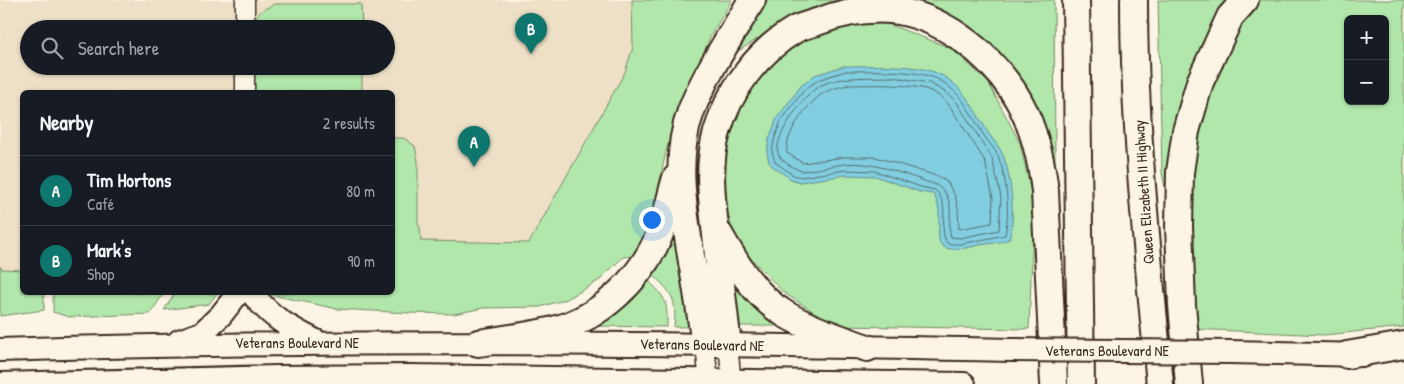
<!DOCTYPE html>
<html lang="en">
<head>
<meta charset="utf-8">
<style>
	body { margin:0; font-family:"Patrick Hand",sans-serif; background:#242831; color:#f1f3f6 }
	.controls { position:absolute; right:15px; top:15px; display:grid; overflow:hidden; border-radius:8px; box-shadow:0 1px 4px #0004 }
	.controls button { width:45px; height:45px; display:grid; place-items:center; padding:0; border:0; border-bottom:1px solid #363941; background:#171b24; color:#f1f3f6; font:25px sans-serif }
	.you { position:absolute; left:651px; top:219px; width:18px; height:18px; margin:-12px; border:4px solid #fff; border-radius:50%; background:#1a73e8; box-shadow:0 0 0 8px #1a73e833 }
	.badge { display:grid; place-items:center; width:32px; height:32px; border-radius:50%; background:#0f766e; color:#fff; font-size:16px; font-weight:700 }
	.pin { position:absolute; translate:-50% -41px; filter:drop-shadow(0 1px 2px #0008) }
	.pin::after { content:''; position:absolute; top:26px; width:18px; height:15px; background:inherit; clip-path:polygon(0 0,100% 0,50% 100%) }
	.list { margin:0; padding:0; list-style:none }
	h2 { display:flex; justify-content:space-between; align-items:center; height:65px; margin:0; padding:0 20px; font-size:21px }
	h2 small { font-size:16px; font-weight:400; color:#9ea1a6 }
	.list li { display:grid; grid-template-columns:32px 1fr auto; gap:15px; align-items:center; box-sizing:border-box; height:70px; padding:0 20px; border-top:1px solid #363941 }
	.list b { display:block; font-size:19px; white-space:nowrap }
	.list p { margin:0; font-size:16px; white-space:nowrap; color:#9ea1a6 }
	.list em { font-size:16px; font-style:normal; color:#9ea1a6 }
	.icon { flex:none; width:28px; height:28px; fill:none; stroke:currentColor; stroke-width:2; stroke-linecap:round; stroke-linejoin:round }
	.map { position:relative; flex:none; width:1404px; height:384px; overflow:hidden }
	.search { position:absolute; background:#171b24; box-shadow:0 1px 4px #0004; left:20px; top:20px; width:375px; height:55px; display:flex; align-items:center; gap:12px; box-sizing:border-box; padding:0 18px; border-radius:28px; color:#9ea1a6; font-size:19px }
	.panel { position:absolute; background:#171b24; box-shadow:0 1px 4px #0004; left:20px; top:90px; width:375px; height:205px; border-radius:8px }
	.map>svg:first-child { display:block }
	.built { fill:#eee0c7; fill-rule:evenodd }
	.green { fill:#b1e7aa; stroke:#768864; fill-rule:evenodd }
	.water { fill:#81cee0; stroke:#658c92 }
	.lines { fill:none; stroke-linecap:round; stroke-linejoin:round }
	.shore { stroke:#576c6c; stroke-width:1 }
	.minor-casing { stroke:#3b2a1e; stroke-width:21 }
	.major-casing { stroke:#3b2a1e; stroke-width:26 }
	.highway-casing { stroke:#3b2a1e; stroke-width:30 }
	.minor { stroke:#fcf5e5; stroke-width:18 }
	.major { stroke:#fcf5e5; stroke-width:22 }
	.highway { stroke:#fcf5e5; stroke-width:26 }
	.major-bridge-casing { stroke:#3b2a1e; stroke-width:26; stroke-linecap:butt }
	.major-bridge { stroke:#fcf5e5; stroke-width:22 }
	.labels { text-anchor:middle; stroke-width:5; stroke-linejoin:round; paint-order:stroke }
	.street-label { font-size:15px; fill:#3b2a1e; stroke:#fcf5e5 }
</style>
</head>
<body>
<div class="map">
<svg width="1404" height="384" viewBox="0 0 1404 384">
	<rect width="100%" height="100%" fill="#fcf5e5"/>
	<filter id="ink" filterUnits="userSpaceOnUse"><feTurbulence type="fractalNoise" baseFrequency=".02" numOctaves="2"/><feDisplacementMap in="SourceGraphic" scale="10" xChannelSelector="R" yChannelSelector="G"/><feConvolveMatrix kernelMatrix="1 2 1 2 8 2 1 2 1" color-interpolation-filters="sRGB"/></filter>
	<g filter="url(#ink)">
		<path class="built" d="M0 0H632L633 47 625 72 529 243 421 241 420 227 418 224 404 138H393L392 92H22V271H0ZM29 29H386V66H29Z"/>
		<path class="green" d="M632 0H732L710 37 666 151 652 220 637 256 623 257 600 280 567 299 540 307 483 308 454 314 409 313 337 309 268 294 267 293 392 292 393 138H404L415 146 418 161V224L420 227 421 241 529 243 625 72 633 47Z
			M766 0H1054L1055 166 1023 91 937 11 772 30 735 53Z
			M1158 0H1226L1190 71 1179 117 1167 196 1162 173Z
			M1259 0H1404V327L1324 335 1191 329 1190 176 1202 102 1231 34ZM1348 19H1385V101H1348Z
			M275 4H361L362 29H253C253 14 263 9 275 4Z
			M847 23 888 24 951 48 988 82 1020 143 1034 206 1029 329 836 326 784 293 735 242 725 201 722 159 729 119 754 72 797 41Z
			M253 66H362V92H253Z
			M675 225 690 327H674C677 295 671 293 650 272Z
			M0 266 2 269 22 270V292L44 293V310L0 316Z
			M730 276 784 323 778 326H740Z
			M646 278C665 297 668 300 667 327L590 326Z
			M53 293V292L164 293 150 314 69 317 53 312Z
			M175 293V292L217 293 209 304 164 310Z"/>
		<path class="water" d="M844 66C870 66 916 63 939 74 965 86 975 112 989 134 993 140 999 146 1002 153 1011 171 1016 220 1009 239 999 244 986 243 975 246 915 260 952 223 933 194L920 192 875 176 846 175 800 182 791 179 772 166 769 162 767 153 769 139 777 118 801 86 815 75Z"/>
		<g class="lines">
			<path class="shore" d="M846 71C869 71 916 69 937 79 962 91 971 115 985 137 989 143 995 149 998 156 1007 177 1010 213 1005 235L960 244H948C936 230 953 207 935 190L921 187 875 171 845 170 801 177 793 175 775 162 772 152 774 140 781 121 804 90 818 80Z
				M894 77 929 83 947 93 956 101 992 158 1001 197 999 230 960 238 951 237C947 224 954 209 947 196 940 183 931 184 919 179 894 171 870 161 844 164 829 166 816 170 802 171 795 169 783 162 779 156 770 139 807 92 821 85 844 75 870 78 894 77Z
				M848 85C868 85 913 83 931 91 938 94 944 100 949 105L985 161 993 198 992 223 959 229 958 208 955 196 948 183 940 177 876 157H844L803 163 787 153C784 135 807 104 822 94 829 89 839 87 848 85Z"/>
			<g class="minor-casing">
				<path id="minor" d="M245 0V29
					M245 66V92
					M705 345 709 384
					M728 345 732 384"/>
			</g>
			<g class="major-casing">
				<path id="major" d="M251 292C270 317 288 327 316 341
					M179 341 202 333 221 315 239 292
					M0 350C337 339 675 343 1012 350
					M1230 352 1364 355
					M0 384 277 377 411 376 964 384"/>
			</g>
			<g class="highway-casing">
				<path id="highway" d="M1076 0 1081 384
					M1134 0C1134 128 1148 257 1160 384
					M719 234C736 264 755 296 785 314 810 329 840 338 867 348
					M478 343C503 339 529 336 553 330 601 318 640 280 659 236 667 218 670 197 676 178
					M705 345C701 317 697 290 692 262 684 212 673 160 691 111 706 72 731 36 752 0
					M728 345C724 312 720 278 717 244 713 206 706 170 717 132 729 90 758 51 796 29 802 26 810 24 817 22 840 13 865 8 891 10 940 15 986 51 1013 91 1032 120 1041 157 1045 191L1054 384
					M1347 355 1404 345
					M1189 384 1182 305 1179 227 1180 172 1186 131 1200 82 1230 17 1245 0"/>
			</g>
			<use href="#minor" class="minor"/>
			<use href="#major" class="major"/>
			<use href="#highway" class="highway"/>
			<g class="major-bridge-casing">
				<path id="major-bridge" d="M1012 350 1230 352"/>
			</g>
			<use href="#major-bridge" class="major-bridge"/>
		</g>
	</g>
	<g class="labels">
		<g class="street-label">
			<text transform="translate(1144 192) rotate(-94)" y="5">Queen Elizabeth II Highway</text>
			<text x="297" y="348">Veterans Boulevard NE</text>
			<text transform="translate(702 345) rotate(1)" y="5">Veterans Boulevard NE</text>
			<text x="1107" y="356">Veterans Boulevard NE</text>
		</g>
	</g>
</svg>
<div class="controls">
<button>+</button>
<button>−</button>
</div>
<div class="you"></div>
<div class="pin badge" style="left:474px;top:167px">A</div>
<div class="pin badge" style="left:531px;top:54px">B</div>
<div class="search"><svg class="icon" aria-label="search" viewBox="0 0 24 24"><circle cx="10" cy="10" r="6"/><path d="M15 15l6 6"/></svg>Search here</div>
<section class="panel">
<h2>Nearby<small>2 results</small></h2>
<ul class="list">
<li><span class="badge">A</span><div><b>Tim Hortons</b><p>Café</p></div><em>80 m</em></li>
<li><span class="badge">B</span><div><b>Mark's</b><p>Shop</p></div><em>90 m</em></li>
</ul>
</section>
</div>
</body>
</html>
